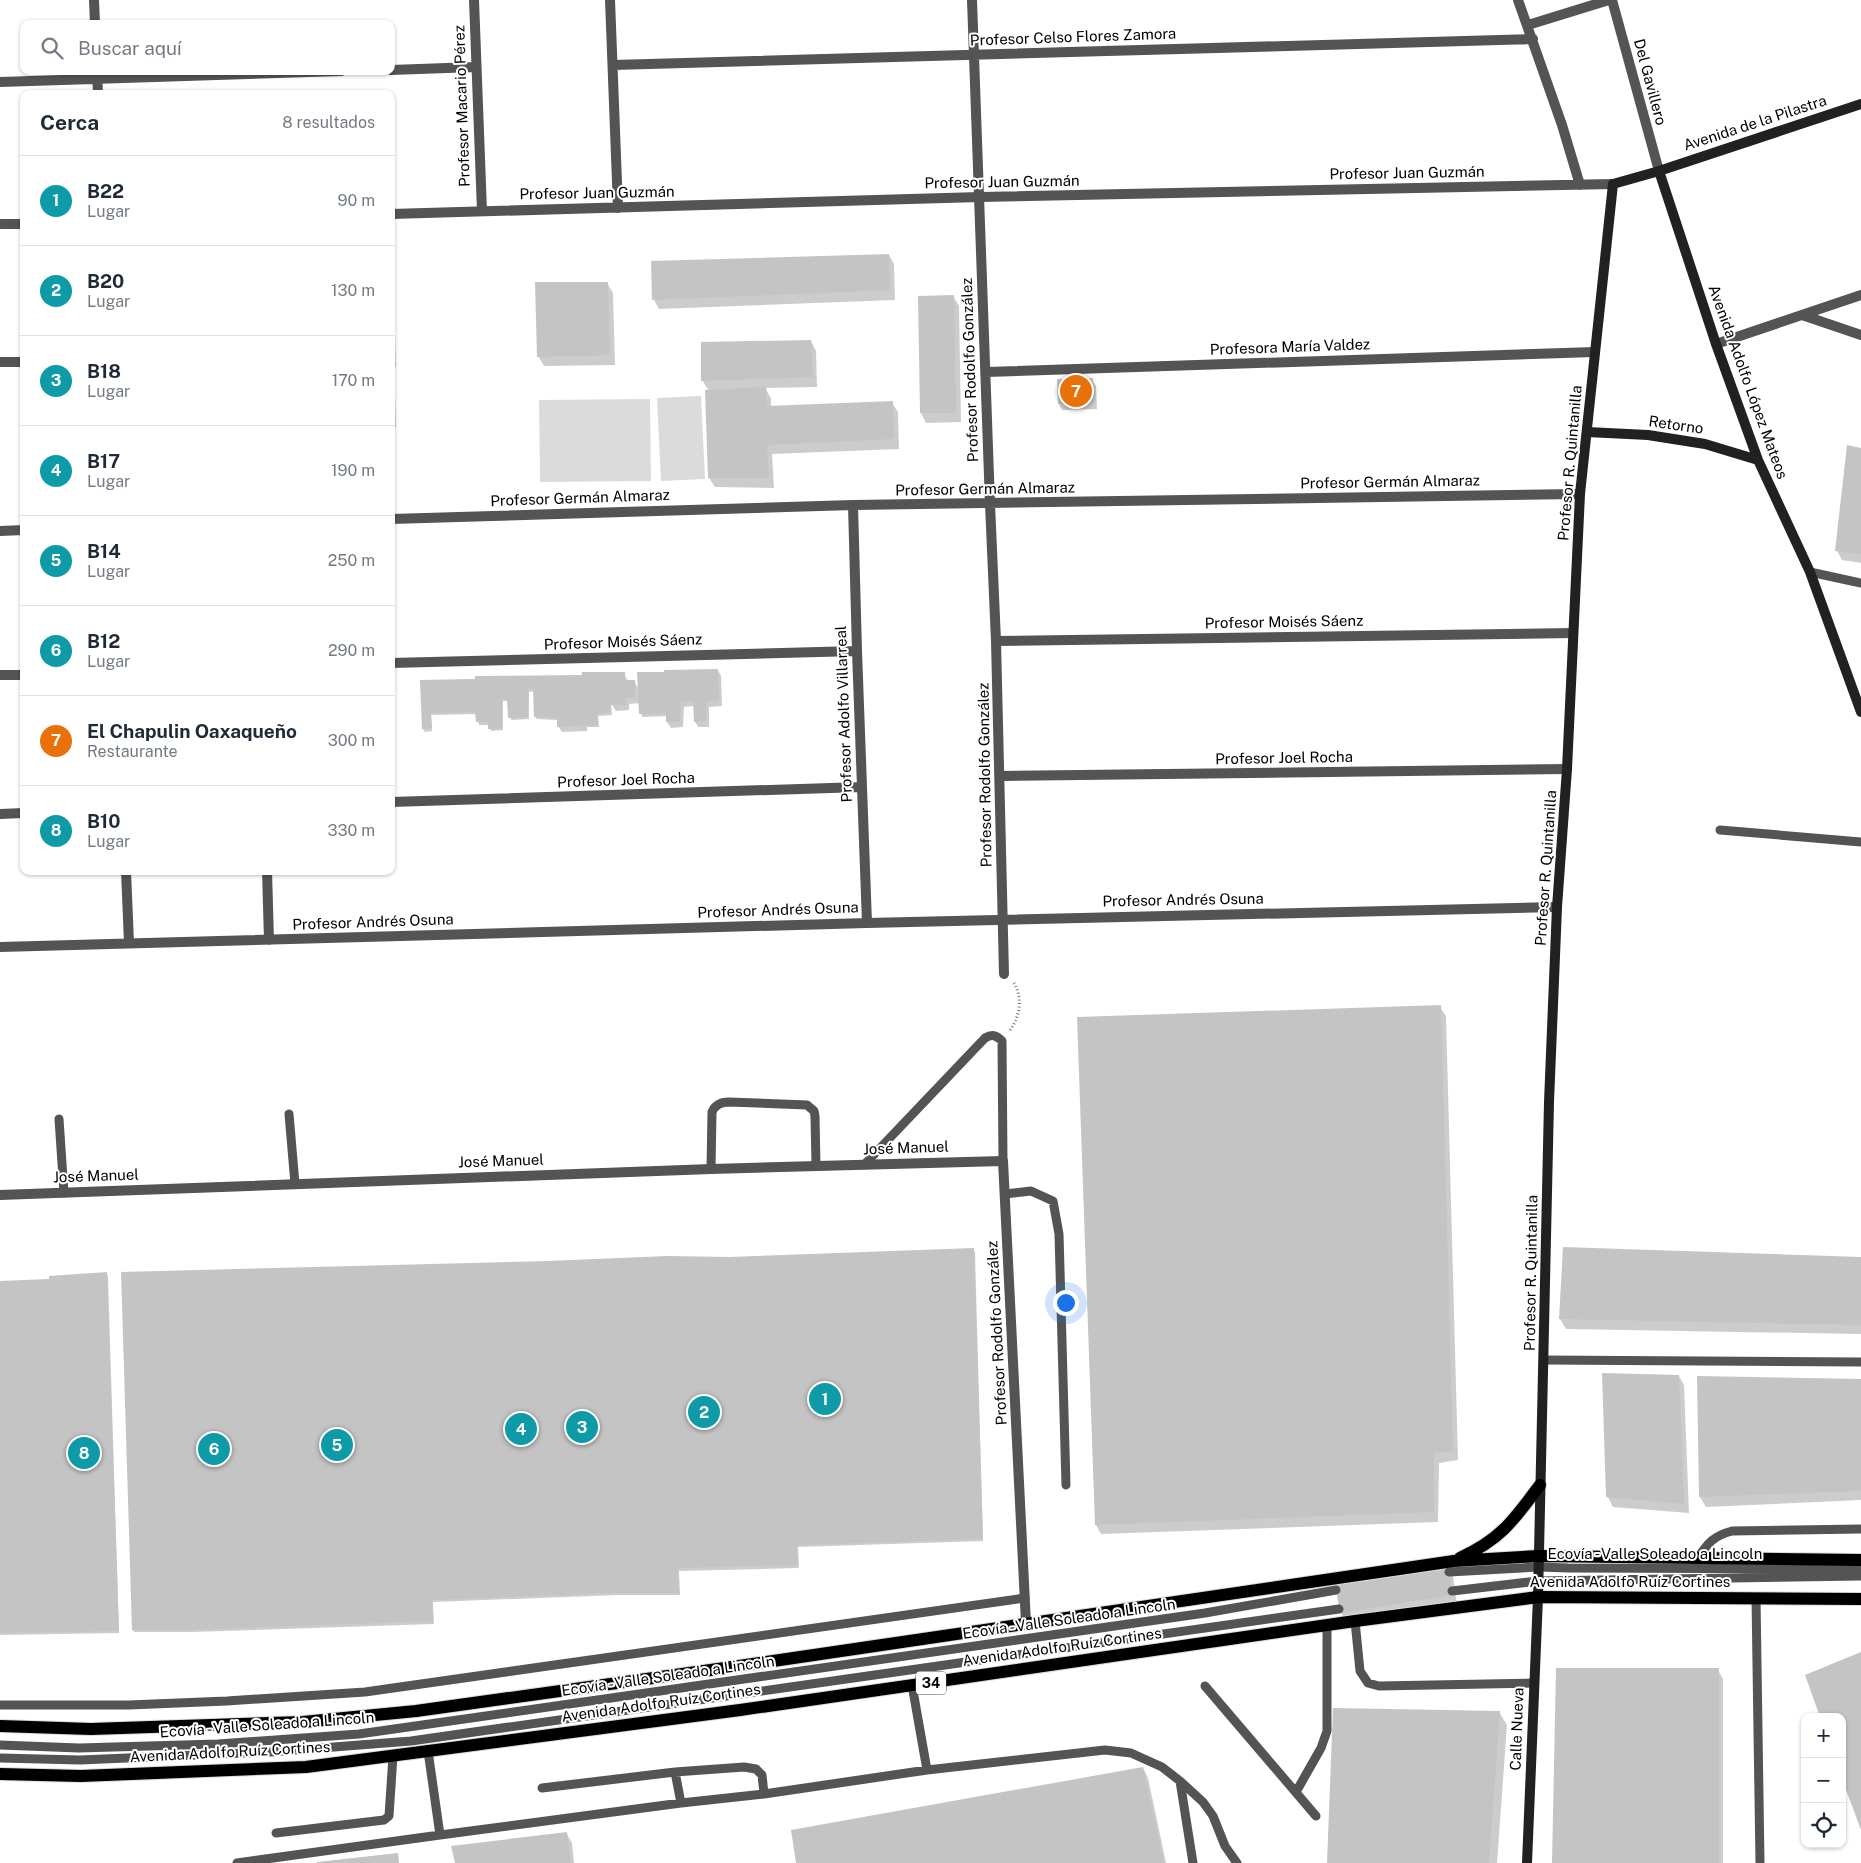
<!DOCTYPE html>
<html lang="es">
<head>
<meta charset="utf-8">
<style>
	body { margin:0; font-family:"Public Sans",sans-serif; background:#f6f6f7; color:#1f2937 }
	.controls { position:absolute; right:15px; bottom:15px; display:grid; overflow:hidden; border-radius:10px; box-shadow:0 1px 4px #0004 }
	.controls button { width:45px; height:45px; display:grid; place-items:center; padding:0; border:0; border-bottom:1px solid #e0e1e3; background:#fff; color:#1f2937; font:25px sans-serif }
	.you { position:absolute; left:1065px; top:1302px; width:18px; height:18px; margin:-12px; border:4px solid #fff; border-radius:50%; background:#1a73e8; box-shadow:0 0 0 8px #1a73e833 }
	.badge { display:grid; place-items:center; width:32px; height:32px; border-radius:50%; background:#b45309; color:#fff; font-size:16px; font-weight:700 }
	.pin { position:absolute; translate:-50% -50%; border:2px solid #fff; box-shadow:0 1px 5px #0006 }
	.list { margin:0; padding:0; list-style:none }
	h2 { display:flex; justify-content:space-between; align-items:center; height:65px; margin:0; padding:0 20px; font-size:21px }
	h2 small { font-size:16px; font-weight:400; color:#747a83 }
	.list li { display:grid; grid-template-columns:32px 1fr auto; gap:15px; align-items:center; box-sizing:border-box; height:90px; padding:0 20px; border-top:1px solid #e0e1e3 }
	.list b { display:block; font-size:19px; white-space:nowrap }
	.list p { margin:0; font-size:16px; white-space:nowrap; color:#747a83 }
	.list em { font-size:16px; font-style:normal; color:#747a83 }
	.icon { flex:none; width:28px; height:28px; fill:none; stroke:currentColor; stroke-width:2; stroke-linecap:round; stroke-linejoin:round }
	.map { position:relative; flex:none; width:1861px; height:1863px; overflow:hidden }
	.search { position:absolute; background:#fff; box-shadow:0 1px 4px #0004; left:20px; top:20px; width:375px; height:55px; display:flex; align-items:center; gap:12px; box-sizing:border-box; padding:0 18px; border-radius:10px; color:#747a83; font-size:19px }
	.panel { position:absolute; background:#fff; box-shadow:0 1px 4px #0004; left:20px; top:90px; width:375px; height:785px; border-radius:10px }
	.map>svg:first-child { display:block }
	.green { fill:#dbdbdb }
	.shadow { fill:#0003 }
	.building { fill:#c4c4c4 }
	.lines { fill:none; stroke-linecap:round; stroke-linejoin:round }
	.primary-casing { stroke:#dbdbdb; stroke-width:14 }
	.path { stroke:#767676; stroke-width:3; stroke-dasharray:1 2.5; stroke-linecap:butt }
	.lane { stroke:#545454; stroke-width:9 }
	.street { stroke:#545454; stroke-width:10 }
	.secondary { stroke:#212121; stroke-width:10 }
	.primary { stroke:#000; stroke-width:12 }
	.labels { text-anchor:middle; stroke-width:4; stroke-linejoin:round; paint-order:stroke }
	.shield { fill:#fff; stroke:#4c4c4c; stroke-width:1 }
	.shield-label { font-size:14px; font-weight:bold; fill:#000 }
	.street-label { font-size:15px; fill:#000; stroke:#fff }
</style>
</head>
<body>
<div class="map">
<svg width="1861" height="1863" viewBox="0 0 1861 1863">
	<rect width="100%" height="100%" fill="#fff"/>
	<path class="green" d="M701 396 705 479 661 481 657 398Z
		M650 399 651 481 540 482 539 400Z"/>
	<path class="shadow" d="M889 255 894 264 895 300 659 309 654 300Z
		M607 283 613 293 615 365 544 366 538 356Z
		M953 296 959 306 961 422 926 423 921 413Z
		M391 329 395 335 396 367H391Z
		M811 341 816 351 817 387 765 388 771 398V407L892 403 898 412 899 449 772 454 774 488 715 487 709 478V391L702 380Z
		M1059 380H1092L1096 386 1097 409 1062 410 1059 404Z
		M391 388 395 395 396 427 391 428Z
		M1861 449V563L1842 560 1837 551Z
		M718 670 721 676 722 706 709 707V727H698L695 721 694 706 684 707 683 727 671 728 667 722V716L642 717 640 703 629 704V710L616 711 611 703 612 715 598 716 599 727H587V731L562 732 558 726V720L537 719 535 717V691L529 692V719L511 720 509 701H503V730L491 731 489 725H479L477 714 431 715 432 731 425 732 423 729 421 681 624 674 628 681H634L639 690Z
		M1440 1007 1446 1016 1458 1460 1439 1463 1438 1522 1101 1534 1096 1525Z
		M1564 1248 1861 1258V1334L1566 1329 1560 1319Z
		M973 1249 975 1252 983 1541 798 1547 799 1568 679 1571 680 1595H619L433 1602 434 1624 192 1632H134L133 1630 729 1258Z
		M107 1274 108 1276 119 1633 0 1635V1282L51 1280Z
		M1679 1376 1684 1385 1689 1513 1613 1507 1608 1497Z
		M1861 1381V1500L1706 1507 1700 1497Z
		M1447 1567 1453 1576 1457 1605 1347 1622 1341 1613 1337 1584Z
		M1718 1670 1723 1679V1863H1553Z
		M1499 1712 1507 1725 1497 1863H1329Z
		M1143 1768 1148 1778 1166 1863H797Z
		M566 1833 572 1843 574 1863H456Z"/>
	<path class="building" d="M889 254 890 290 652 300 651 261Z
		M535 282H608L610 355 537 357Z
		M954 295 956 413H920L918 296Z
		M811 340 813 377 701 381V342Z
		M1093 378 1094 403 1058 404 1057 379Z
		M766 387 767 406 893 401 894 439 767 445 769 478H708L705 390Z
		M1847 445 1861 448V554L1835 551Z
		M718 669 719 700 706 702V721L694 722 693 701H681L680 722H666V713L639 714 637 672H664V670Z
		M582 672H625V680H635V697L626 698V705H611V712L598 714V725L557 727V718L534 717 533 689H528V717L508 718 507 699H502V728L488 729V722H476L475 712 431 713 432 728 422 729 420 680 475 679V676L582 675Z
		M1441 1005 1453 1451 1434 1453V1512L1095 1525 1077 1017Z
		M1563 1247 1861 1257V1325L1559 1319Z
		M974 1248 983 1539 797 1545 798 1565 678 1568 679 1593H617L432 1600 433 1621 190 1630H132L121 1272 547 1261 668 1256 729 1257Z
		M107 1272 119 1631 0 1633V1281L49 1279V1276Z
		M1602 1373 1679 1375 1684 1504 1606 1497Z
		M1697 1376 1861 1379V1491L1699 1497Z
		M1448 1565 1453 1595 1340 1613 1335 1583Z
		M1861 1652V1830L1842 1779V1717H1820L1805 1675Z
		M1556 1668H1719V1863H1552Z
		M1333 1708 1500 1711 1489 1863H1327Z
		M1143 1767 1164 1863H796L791 1830Z
		M567 1832 571 1863H455L451 1846Z
		M398 1853 399 1863H317V1862Z"/>
	<g class="lines">
		<g class="primary-casing">
			<path id="primary" d="M1460 1558C1501 1539 1513 1521 1540 1485
				M0 1726 91 1729 303 1722 416 1711 732 1667 1454 1561 1539 1556 1861 1560
				M0 1774 81 1776 306 1767 740 1710 1355 1621 1538 1597 1861 1599"/>
		</g>
		<path class="path" d="M1010 1030C1020 1017 1023 998 1014 983"/>
		<path class="lane" d="M1810 572 1861 583
			M1720 830 1861 842
			M289 1114 295 1184
			M59 1119 64 1193
			M864 1165 985 1038C992 1034 996 1035 1002 1041L1003 1161
			M711 1169 712 1112C715 1105 721 1102 729 1102L807 1105 814 1111 815 1116 816 1166
			M1005 1194 1031 1191 1053 1201 1059 1234 1066 1485
			M1544 1360 1861 1362
			M1697 1559C1708 1543 1713 1536 1732 1531L1861 1529
			M1449 1572 1539 1567 1568 1568 1861 1569
			M1452 1591 1538 1581 1861 1576
			M1756 1598 1760 1863
			M1355 1621 1360 1671 1368 1683 1379 1686 1534 1683
			M912 1685 927 1770
			M1205 1686 1316 1816
			M0 1705H129L227 1701 365 1692 1025 1598
			M0 1745 79 1748 218 1744 359 1734 1010 1641 1205 1613 1336 1590
			M428 1751 440 1835 681 1803 764 1794 927 1770 1105 1750 1131 1753 1162 1767 1180 1781 1203 1802 1213 1816 1225 1846 1237 1863
			M0 1758 80 1760 270 1752 411 1741 1339 1609
			M675 1772 681 1803
			M1180 1781 1193 1863
			M542 1788 675 1772 744 1767 756 1769 762 1775 764 1794
			M1296 1792 1321 1748 1327 1731V1626
			M276 1833 384 1820 389 1816 393 1756
			M237 1863 440 1835"/>
		<path class="street" d="M94 0 95 24
			M474 0 482 211
			M610 0 618 208
			M972 0 990 504 996 641 1004 974
			M1518 0 1562 125 1580 185
			M1612 0 1659 171
			M1528 25 1609 0
			M613 65 1533 39
			M391 70 475 67
			M97 71 98 94
			M0 82 341 71
			M391 214 980 197 1613 184
			M0 224H24
			M1802 315 1861 335
			M1716 344 1861 295
			M0 362H24
			M986 372 1595 352
			M853 505 857 651 867 923
			M391 519 853 505 1580 494
			M0 531 24 530
			M996 641 1573 633
			M391 663 857 651
			M0 675H24
			M1001 776 1567 769
			M391 802 862 787
			M0 814 24 813
			M126 871 129 943
			M267 871 269 940
			M0 947 867 923 1557 907
			M0 1195 711 1169 1003 1161 1026 1623"/>
		<path class="secondary" d="M1659 171 1716 344 1758 460 1810 572 1861 712
			M1587 432 1648 435 1705 444 1758 460
			M1527 1863 1538 1597 1549 1102 1557 907 1567 769 1580 494 1613 184 1659 171 1861 104"/>
		<use href="#primary" class="primary"/>
	</g>
	<g class="labels">
		<rect class="shield" x="916" y="1671.5" width="30" height="23" rx="4"/>
		<g class="shield-label">
			<text x="931" y="1688">34</text>
		</g>
		<g class="street-label">
			<text transform="translate(1073 37) rotate(-2)" y="5">Profesor Celso Flores Zamora</text>
			<text transform="translate(1650 82) rotate(75)" y="5">Del Gavillero</text>
			<text transform="translate(462 106) rotate(-92)" y="5">Profesor Macario Pérez</text>
			<text transform="translate(1755 123) rotate(-18)" y="5">Avenida de la Pilastra</text>
			<text transform="translate(1407 173) rotate(-1)" y="5">Profesor Juan Guzmán</text>
			<text transform="translate(1002 182) rotate(-1)" y="5">Profesor Juan Guzmán</text>
			<text transform="translate(597 193) rotate(-1)" y="5">Profesor Juan Guzmán</text>
			<text transform="translate(1290 347) rotate(-2)" y="5">Profesora María Valdez</text>
			<text transform="translate(970 370) rotate(-92)" y="5">Profesor Rodolfo González</text>
			<text transform="translate(1748 382) rotate(70)" y="5">Avenida Adolfo López Mateos</text>
			<text transform="translate(1676 425) rotate(8)" y="5">Retorno</text>
			<text transform="translate(1570 463) rotate(-85)" y="5">Profesor R. Quintanilla</text>
			<text transform="translate(1390 482) rotate(-1)" y="5">Profesor Germán Almaraz</text>
			<text transform="translate(985 489) rotate(-1)" y="5">Profesor Germán Almaraz</text>
			<text transform="translate(580 498) rotate(-2)" y="5">Profesor Germán Almaraz</text>
			<text transform="translate(1284 622) rotate(-1)" y="5">Profesor Moisés Sáenz</text>
			<text transform="translate(623 642) rotate(-2)" y="5">Profesor Moisés Sáenz</text>
			<text transform="translate(844 714) rotate(-92)" y="5">Profesor Adolfo Villarreal</text>
			<text transform="translate(1284 758) rotate(-1)" y="5">Profesor Joel Rocha</text>
			<text transform="translate(985 775) rotate(-91)" y="5">Profesor Rodolfo González</text>
			<text transform="translate(626 780) rotate(-2)" y="5">Profesor Joel Rocha</text>
			<text transform="translate(1546 868) rotate(-86)" y="5">Profesor R. Quintanilla</text>
			<text transform="translate(1183 900) rotate(-1)" y="5">Profesor Andrés Osuna</text>
			<text transform="translate(778 910) rotate(-2)" y="5">Profesor Andrés Osuna</text>
			<text transform="translate(373 922) rotate(-2)" y="5">Profesor Andrés Osuna</text>
			<text transform="translate(906 1148) rotate(-2)" y="5">José Manuel</text>
			<text transform="translate(501 1161) rotate(-2)" y="5">José Manuel</text>
			<text transform="translate(96 1176) rotate(-2)" y="5">José Manuel</text>
			<text transform="translate(1531 1273) rotate(-89)" y="5">Profesor R. Quintanilla</text>
			<text transform="translate(997 1333) rotate(-93)" y="5">Profesor Rodolfo González</text>
			<text x="1655" y="1559">Ecovía - Valle Soleado a Lincoln</text>
			<text x="1630" y="1587">Avenida Adolfo Ruíz Cortines</text>
			<text transform="translate(1069 1619) rotate(-8)" y="5">Ecovía - Valle Soleado a Lincoln</text>
			<text transform="translate(1062 1647) rotate(-8)" y="5">Avenida Adolfo Ruíz Cortines</text>
			<text transform="translate(668 1676) rotate(-8)" y="5">Ecovía - Valle Soleado a Lincoln</text>
			<text transform="translate(661 1703) rotate(-8)" y="5">Avenida Adolfo Ruíz Cortines</text>
			<text transform="translate(267 1725) rotate(-4)" y="5">Ecovía - Valle Soleado a Lincoln</text>
			<text transform="translate(1517 1729) rotate(-88)" y="5">Calle Nueva</text>
			<text transform="translate(230 1752) rotate(-3)" y="5">Avenida Adolfo Ruíz Cortines</text>
		</g>
	</g>
</svg>
<div class="controls">
<button>+</button>
<button>−</button>
<button><svg class="icon" aria-label="locate" viewBox="0 0 24 24"><circle cx="12" cy="12" r="6"/><path d="M12 2v4M12 18v4M2 12h4M18 12h4"/></svg></button>
</div>
<div class="you"></div>
<div class="pin badge" style="left:825px;top:1399px;background:#0f9aa8">1</div>
<div class="pin badge" style="left:704px;top:1412px;background:#0f9aa8">2</div>
<div class="pin badge" style="left:582px;top:1427px;background:#0f9aa8">3</div>
<div class="pin badge" style="left:521px;top:1429px;background:#0f9aa8">4</div>
<div class="pin badge" style="left:337px;top:1445px;background:#0f9aa8">5</div>
<div class="pin badge" style="left:214px;top:1449px;background:#0f9aa8">6</div>
<div class="pin badge" style="left:1076px;top:391px;background:#e8710a">7</div>
<div class="pin badge" style="left:84px;top:1453px;background:#0f9aa8">8</div>
<div class="search"><svg class="icon" aria-label="search" viewBox="0 0 24 24"><circle cx="10" cy="10" r="6"/><path d="M15 15l6 6"/></svg>Buscar aquí</div>
<section class="panel">
<h2>Cerca<small>8 resultados</small></h2>
<ul class="list">
<li><span class="badge" style="background:#0f9aa8">1</span><div><b>B22</b><p>Lugar</p></div><em>90 m</em></li>
<li><span class="badge" style="background:#0f9aa8">2</span><div><b>B20</b><p>Lugar</p></div><em>130 m</em></li>
<li><span class="badge" style="background:#0f9aa8">3</span><div><b>B18</b><p>Lugar</p></div><em>170 m</em></li>
<li><span class="badge" style="background:#0f9aa8">4</span><div><b>B17</b><p>Lugar</p></div><em>190 m</em></li>
<li><span class="badge" style="background:#0f9aa8">5</span><div><b>B14</b><p>Lugar</p></div><em>250 m</em></li>
<li><span class="badge" style="background:#0f9aa8">6</span><div><b>B12</b><p>Lugar</p></div><em>290 m</em></li>
<li><span class="badge" style="background:#e8710a">7</span><div><b>El Chapulin Oaxaqueño</b><p>Restaurante</p></div><em>300 m</em></li>
<li><span class="badge" style="background:#0f9aa8">8</span><div><b>B10</b><p>Lugar</p></div><em>330 m</em></li>
</ul>
</section>
</div>
</body>
</html>
